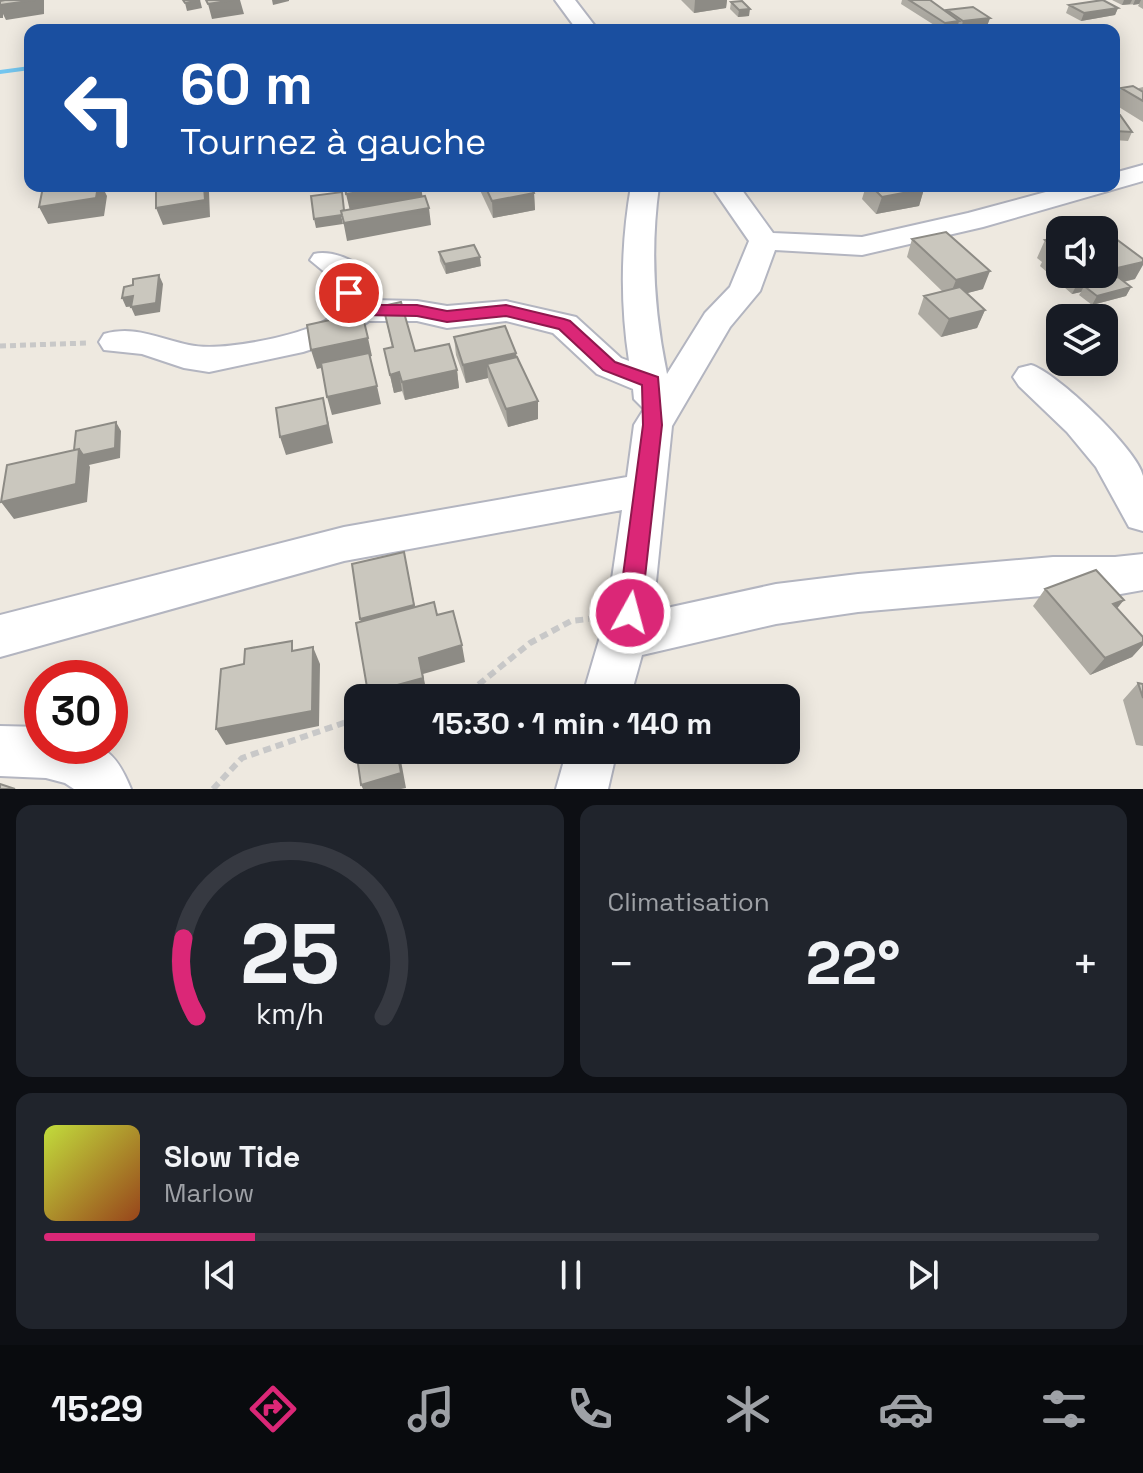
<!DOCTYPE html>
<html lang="fr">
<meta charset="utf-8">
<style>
body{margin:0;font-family:"Space Grotesk",sans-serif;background:#20242c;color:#f1f3f6;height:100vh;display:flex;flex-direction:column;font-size:30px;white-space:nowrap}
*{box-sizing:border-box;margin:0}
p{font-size:26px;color:#9ea1a6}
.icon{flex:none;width:44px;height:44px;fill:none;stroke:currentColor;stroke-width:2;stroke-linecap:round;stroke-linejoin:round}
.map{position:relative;height:789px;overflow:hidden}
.drawer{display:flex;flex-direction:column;gap:16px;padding:16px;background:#0d0f14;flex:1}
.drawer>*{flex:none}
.top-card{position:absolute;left:24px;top:24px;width:1096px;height:168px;border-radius:16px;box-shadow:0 4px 20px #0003;background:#1a4fa0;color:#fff;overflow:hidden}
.controls{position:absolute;left:1046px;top:216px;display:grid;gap:16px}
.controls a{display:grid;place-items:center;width:72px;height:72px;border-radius:16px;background:#171b24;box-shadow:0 4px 20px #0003;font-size:40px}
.speed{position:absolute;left:24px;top:660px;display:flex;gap:16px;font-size:40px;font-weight:700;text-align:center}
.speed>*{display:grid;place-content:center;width:104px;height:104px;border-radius:50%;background:#171b24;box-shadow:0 4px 20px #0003;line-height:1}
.speed .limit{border:12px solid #d22;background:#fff;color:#111}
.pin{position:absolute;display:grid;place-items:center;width:68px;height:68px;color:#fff;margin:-34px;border:4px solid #fff;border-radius:50%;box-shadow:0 2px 8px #0007}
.me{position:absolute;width:88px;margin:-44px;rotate:7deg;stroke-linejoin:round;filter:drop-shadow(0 0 6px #0008)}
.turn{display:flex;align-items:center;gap:28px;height:168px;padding:0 24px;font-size:36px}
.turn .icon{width:104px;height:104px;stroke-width:2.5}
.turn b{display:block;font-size:56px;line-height:68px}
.big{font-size:60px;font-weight:800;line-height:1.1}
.drawer .tile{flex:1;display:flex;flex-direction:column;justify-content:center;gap:12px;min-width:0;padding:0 28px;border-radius:16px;background:#20242c}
.drawer .dial{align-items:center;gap:0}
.dial svg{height:208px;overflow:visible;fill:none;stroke:#363941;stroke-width:7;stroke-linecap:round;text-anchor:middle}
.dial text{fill:#f1f3f6;stroke:none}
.song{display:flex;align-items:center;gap:24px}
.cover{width:96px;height:96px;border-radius:12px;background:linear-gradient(135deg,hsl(70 70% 55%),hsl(20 70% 35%))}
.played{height:8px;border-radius:4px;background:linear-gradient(90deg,#db2777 20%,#363941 20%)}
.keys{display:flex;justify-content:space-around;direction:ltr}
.heat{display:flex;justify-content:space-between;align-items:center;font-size:44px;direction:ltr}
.drawer .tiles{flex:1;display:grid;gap:16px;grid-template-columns:1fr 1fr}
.tile:last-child{grid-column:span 2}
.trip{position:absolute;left:344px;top:684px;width:456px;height:80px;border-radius:16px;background:#171b24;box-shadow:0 4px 20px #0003;font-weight:800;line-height:80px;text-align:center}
.menu{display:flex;height:128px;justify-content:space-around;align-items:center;background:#090b0e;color:#9ea1a6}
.menu .icon{width:56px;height:56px}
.menu .current{color:#db2777}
.menu b{font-size:36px;color:#f1f3f6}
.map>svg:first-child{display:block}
</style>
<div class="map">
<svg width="1143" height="789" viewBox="0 0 1143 789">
<rect width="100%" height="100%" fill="#eee9e0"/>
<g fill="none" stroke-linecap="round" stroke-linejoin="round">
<!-- stream -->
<path fill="#74c6ef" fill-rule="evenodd" d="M 30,66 L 30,70 L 0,74 L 0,70 Z
M 1114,88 L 1143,89 L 1143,93 L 1114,92 Z"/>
<defs>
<path id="street" d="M 555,0 L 575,0 L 598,30 L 577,30 Z
M 1143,165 L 1143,181 L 983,227 L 862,255 L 775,250 L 760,291 L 730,327 L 672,426 L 653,611 L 776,584 L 858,574 L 1053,557 L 1115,557 L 1143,554 L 1143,590 L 1115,595 L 1053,595 L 858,612 L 776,624 L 642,655 L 630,698 L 582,698 L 607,613 L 622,510 L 344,561 L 0,657 L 0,615 L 344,527 L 627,477 L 634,425 L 644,409 L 634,399 L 633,389 L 597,374 L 553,333 L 506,321 L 447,328 L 417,321 L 369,321 L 346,338 L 303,352 L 209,372 L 184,368 L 142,354 L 104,350 L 99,342 L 104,334 C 135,325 159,339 189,345 C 220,352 294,337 323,322 C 330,318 337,312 343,308 L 333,293 L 333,279 L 310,260 L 314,254 C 329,250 360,259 365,276 C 368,286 364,291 371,300 L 417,301 L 447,306 L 506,301 L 576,317 L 621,358 L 629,361 C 620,302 621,244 631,186 L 659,186 C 650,250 654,311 667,374 L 705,313 L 730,287 L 749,241 L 711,186 L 739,186 L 773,233 L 862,237 L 968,213 L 1068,186 L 1114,186 L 1114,173 Z
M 1031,365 C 1056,372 1138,450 1143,476 C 1143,493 1143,514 1143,531 L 1129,527 L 1096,467 L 1067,432 L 1019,386 L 1013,377 L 1019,368 Z
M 0,726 L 42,727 L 42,746 C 93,746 109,735 131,789 L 74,789 L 65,783 L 46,778 L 0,776 Z
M 567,750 L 617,750 L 608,789 L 556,789 Z"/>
</defs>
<!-- street casing -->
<use href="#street" stroke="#b3b5c0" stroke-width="4"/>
<!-- path-far1 -->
<path stroke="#c8c8c8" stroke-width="5" stroke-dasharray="6 4" stroke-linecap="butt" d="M 0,346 L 87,343"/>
<!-- path -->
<path stroke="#c8c8c8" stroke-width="6" stroke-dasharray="8 5" stroke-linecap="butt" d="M 429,698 L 473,689 L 530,643 L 571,621 L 589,619
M 213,789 L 242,758 L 358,718"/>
<!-- street -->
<use href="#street" fill="#fff" fill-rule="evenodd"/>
</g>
<!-- wall -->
<path fill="#aeaba3" d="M 681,0 L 727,0 L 726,8 L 694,13 Z
M 902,0 L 930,0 L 946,12 L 947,10 L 990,18 L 987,26 L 961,29 L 957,27 L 957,29 L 942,30 L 901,4 Z
M 1112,0 L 1143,0 L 1143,9 L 1138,6 L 1139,4 L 1122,5 Z
M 731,2 L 749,16 L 738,17 L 730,9 Z
M 1069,5 L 1118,8 L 1115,15 L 1081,21 L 1066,13 Z
M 1143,87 L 1143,122 L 1114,104 L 1121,88 L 1139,89 L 1139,88 Z
M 1114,114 L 1132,132 L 1128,141 L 1114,140 Z
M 478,186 L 531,186 L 534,193 L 535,210 L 493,218 Z
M 866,186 L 921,186 L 924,189 L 919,206 L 876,214 L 862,199 Z
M 1104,230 L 1135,279 L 1124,282 L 1131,287 L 1126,296 L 1092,305 L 1079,295 L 1081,292 L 1072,294 L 1040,266 L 1042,262 L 1037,258 L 1045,240 L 1060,237 L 1060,274 L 1104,274 Z
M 912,239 L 983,289 L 967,293 L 985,310 L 977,328 L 941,337 L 918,314 L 924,296 L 943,292 L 907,257 Z
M 439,252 L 481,266 L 446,274 L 440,261 Z
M 383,306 L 415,351 L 457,370 L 459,388 L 405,400 L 402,391 L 394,393 L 384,349 L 392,347 Z
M 454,337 L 516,353 L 538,419 L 508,427 L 489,382 L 488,378 L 466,383 L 456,355 Z
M 1045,589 L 1117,608 L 1143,637 L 1143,645 L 1132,657 L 1090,675 L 1033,606 Z
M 1138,683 L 1143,684 L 1143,746 L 1136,745 L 1123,700 Z"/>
<!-- shaded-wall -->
<path fill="#8d8b85" d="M 0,0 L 44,0 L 44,14 L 6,20 L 3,14 L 3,18 L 0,18 Z
M 200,0 L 202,8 L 187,11 L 185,3 Z
M 233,0 L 240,0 L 244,14 L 212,19 L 208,4 Z
M 272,0 L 289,0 L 289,1 L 273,5 Z
M 695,0 L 727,0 L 726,8 L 694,13 Z
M 1124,0 L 1132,0 L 1130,4 L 1122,5 Z
M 1135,0 L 1141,0 L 1139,4 L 1133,5 Z
M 1118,8 L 1115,15 L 1081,21 L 1084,13 Z
M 750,9 L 749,16 L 738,17 L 739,10 Z
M 990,18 L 987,26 L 961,29 L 963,21 Z
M 959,21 L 957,29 L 942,30 L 945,23 Z
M 98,186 L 102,186 L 107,196 L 104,216 L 48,224 L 39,207 Z
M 204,186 L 207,186 L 209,192 L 210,217 L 163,225 L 156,208 Z
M 399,186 L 422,186 L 421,186 L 423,200 L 350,211 L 346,194 Z
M 924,189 L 919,206 L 876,214 L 882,197 Z
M 534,193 L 535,210 L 493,218 L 492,201 Z
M 429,208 L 431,225 L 347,241 L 342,215 L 347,222 Z
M 341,215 L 343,224 L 316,228 L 314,219 Z
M 480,257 L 481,266 L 446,274 L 445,264 Z
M 1143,262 L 1143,265 L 1135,279 L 1104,286 L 1113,269 Z
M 990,271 L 983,289 L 949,298 L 956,280 Z
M 1091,274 L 1103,274 L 1095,289 L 1084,286 L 1081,292 L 1072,294 L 1081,276 Z
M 159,275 L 163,284 L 160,312 L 135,316 L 131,307 Z
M 1131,287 L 1126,296 L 1092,305 L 1097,296 Z
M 133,296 L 137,306 L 126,307 L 122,298 Z
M 985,310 L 977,328 L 941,337 L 949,319 Z
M 368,338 L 372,356 L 317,369 L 311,350 Z
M 516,353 L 517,371 L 487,364 L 488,378 L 466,383 L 463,365 Z
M 457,370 L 459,388 L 405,400 L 402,382 Z
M 399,372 L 402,391 L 394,393 L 390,375 Z
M 377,386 L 381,404 L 332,415 L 327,397 Z
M 323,398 L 333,443 L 286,455 L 280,437 Z
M 538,401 L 538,419 L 508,427 L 506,409 Z
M 116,422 L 121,431 L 120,458 L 89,465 L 90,467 L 87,502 L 14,519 L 1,502 Z
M 404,552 L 418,622 L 365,636 L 360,619 Z
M 1124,600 L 1110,617 L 1113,604 Z
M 1143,642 L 1143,645 L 1132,657 L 1090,675 L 1105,658 Z
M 462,645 L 465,662 L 423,674 L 427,694 L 412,698 L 370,698 L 368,693 L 419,658 Z
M 313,647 L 320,664 L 319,726 L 226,745 L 216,729 Z
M 397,750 L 399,750 L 406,788 L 401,789 L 363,789 L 361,785 Z"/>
<!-- building -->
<path fill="#cac7be" stroke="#8d8b85" stroke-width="2" d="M 5,0 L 35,0 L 0,5 L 0,1 Z
M 183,0 L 200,0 L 185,3 Z
M 206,0 L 233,0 L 208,4 Z
M 909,0 L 930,0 L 959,21 L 945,23 Z
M 1103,0 L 1118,8 L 1084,13 L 1069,5 Z
M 742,1 L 750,9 L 739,10 L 731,2 Z
M 973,7 L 990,18 L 963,21 L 947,10 Z
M 1133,86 L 1143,92 L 1143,101 L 1121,88 Z
M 1114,114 L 1120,115 L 1132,132 L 1114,131 Z
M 53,186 L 98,186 L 96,198 L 39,207 L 43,187 Z
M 156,186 L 204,186 L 205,200 L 156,208 Z
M 345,186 L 399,186 L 346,194 Z
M 485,186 L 531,186 L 534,193 L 492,201 Z
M 871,186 L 921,186 L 924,189 L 882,197 Z
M 342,192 L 344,210 L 341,211 L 342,215 L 314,219 L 311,196 Z
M 425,196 L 429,208 L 344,223 L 341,211 Z
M 1100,227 L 1104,230 L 1087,230 Z
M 1104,230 L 1143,259 L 1143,262 L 1113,269 L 1104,261 Z
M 946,232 L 990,271 L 956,280 L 912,239 Z
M 1060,237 L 1060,259 L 1048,249 L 1054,247 L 1045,240 Z
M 474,245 L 480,257 L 445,264 L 439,252 Z
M 1103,274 L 1109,279 L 1118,277 L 1131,287 L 1097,296 L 1084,286 L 1102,281 L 1100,279 Z
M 159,275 L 156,303 L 131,307 L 133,296 L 122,298 L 124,287 L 133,285 L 133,279 Z
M 960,287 L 985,310 L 949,319 L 924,296 Z
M 401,302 L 415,351 L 449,344 L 457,370 L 402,382 L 399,372 L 390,375 L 384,349 L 393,347 L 383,306 Z
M 362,313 L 368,338 L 311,350 L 307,325 Z
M 505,326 L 516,353 L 463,365 L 454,337 Z
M 369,353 L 377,386 L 327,397 L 321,363 Z
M 517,357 L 538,401 L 506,409 L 487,364 Z
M 323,398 L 328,425 L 280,437 L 276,408 Z
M 116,422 L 115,448 L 83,455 L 79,449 L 74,450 L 76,431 Z
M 79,449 L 76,484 L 1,502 L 7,465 Z
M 404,552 L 414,605 L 360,619 L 352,564 Z
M 1096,570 L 1124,600 L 1113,604 L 1143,637 L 1143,642 L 1105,658 L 1045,589 Z
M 434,602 L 437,615 L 453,611 L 462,645 L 419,658 L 423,678 L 368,693 L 356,623 Z
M 292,641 L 292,651 L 313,647 L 312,711 L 216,729 L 221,669 L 244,664 L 245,649 Z
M 1138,683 L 1143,684 L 1143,698 Z
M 358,706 L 358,750 L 397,750 L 401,773 L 361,785 L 350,708 Z
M 0,784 L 15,789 L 0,789 Z"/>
<!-- route -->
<path fill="#db2777" stroke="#8e194d" stroke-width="2" d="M 349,288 L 355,290 L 366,305 L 417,305 L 447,311 L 506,305 L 564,319 L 570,321 L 615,362 L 658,377 L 662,425 L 641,613 L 638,620 L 630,623 L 622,620 L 618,613 L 643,425 L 642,385 L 603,370 L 559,329 L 506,316 L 447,322 L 417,316 L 362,315 L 356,314 L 341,293 Z"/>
</svg>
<div class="controls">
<a><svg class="icon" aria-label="sound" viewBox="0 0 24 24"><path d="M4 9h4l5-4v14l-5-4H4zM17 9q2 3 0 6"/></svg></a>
<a><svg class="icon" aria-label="layers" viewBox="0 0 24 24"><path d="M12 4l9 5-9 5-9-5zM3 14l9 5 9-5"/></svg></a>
</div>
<div class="speed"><div class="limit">30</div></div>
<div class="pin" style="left:349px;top:293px;background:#d93025"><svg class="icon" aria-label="arrive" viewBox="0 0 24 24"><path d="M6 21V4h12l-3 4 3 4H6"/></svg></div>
<svg class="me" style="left:630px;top:613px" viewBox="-20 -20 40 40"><circle r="17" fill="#db2777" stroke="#fff" stroke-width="3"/><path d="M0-11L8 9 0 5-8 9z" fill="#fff"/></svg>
<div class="trip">15:30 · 1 min · 140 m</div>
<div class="top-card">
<div class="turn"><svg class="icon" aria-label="left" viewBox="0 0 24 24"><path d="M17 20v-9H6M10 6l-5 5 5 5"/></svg><div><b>60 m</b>Tournez à gauche</div></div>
</div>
</div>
<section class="drawer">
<div class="tiles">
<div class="tile dial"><svg viewBox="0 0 100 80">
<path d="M14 69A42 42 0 1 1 86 69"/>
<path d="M14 69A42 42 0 0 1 9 39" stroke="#db2777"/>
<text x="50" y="56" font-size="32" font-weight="700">25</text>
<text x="50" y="72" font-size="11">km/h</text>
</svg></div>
<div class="tile"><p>Climatisation</p>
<div class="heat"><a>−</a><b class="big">22°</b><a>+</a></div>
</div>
<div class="tile">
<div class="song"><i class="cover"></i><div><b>Slow Tide</b><p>Marlow</p></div></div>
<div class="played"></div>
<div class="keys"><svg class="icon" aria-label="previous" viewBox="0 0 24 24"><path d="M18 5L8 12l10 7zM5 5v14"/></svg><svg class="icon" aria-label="pause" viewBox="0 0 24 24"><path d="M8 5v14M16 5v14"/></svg><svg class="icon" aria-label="next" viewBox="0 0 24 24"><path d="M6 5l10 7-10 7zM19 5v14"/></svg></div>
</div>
</div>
</section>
<nav class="menu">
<b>15:29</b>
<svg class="icon current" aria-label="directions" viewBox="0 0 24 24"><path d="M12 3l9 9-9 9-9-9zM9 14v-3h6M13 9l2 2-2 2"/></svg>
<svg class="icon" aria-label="music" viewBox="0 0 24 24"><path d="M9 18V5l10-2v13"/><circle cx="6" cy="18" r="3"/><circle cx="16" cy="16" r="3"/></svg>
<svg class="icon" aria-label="phone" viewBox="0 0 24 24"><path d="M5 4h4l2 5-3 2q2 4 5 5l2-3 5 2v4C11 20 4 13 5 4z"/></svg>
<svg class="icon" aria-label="climate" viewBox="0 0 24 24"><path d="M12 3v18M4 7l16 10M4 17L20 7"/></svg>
<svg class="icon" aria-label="car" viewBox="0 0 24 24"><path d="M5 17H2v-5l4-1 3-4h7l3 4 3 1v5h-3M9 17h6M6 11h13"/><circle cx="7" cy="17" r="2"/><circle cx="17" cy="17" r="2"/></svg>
<svg class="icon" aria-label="filters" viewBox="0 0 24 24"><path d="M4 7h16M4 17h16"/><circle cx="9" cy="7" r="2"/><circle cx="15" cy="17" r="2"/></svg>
</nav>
